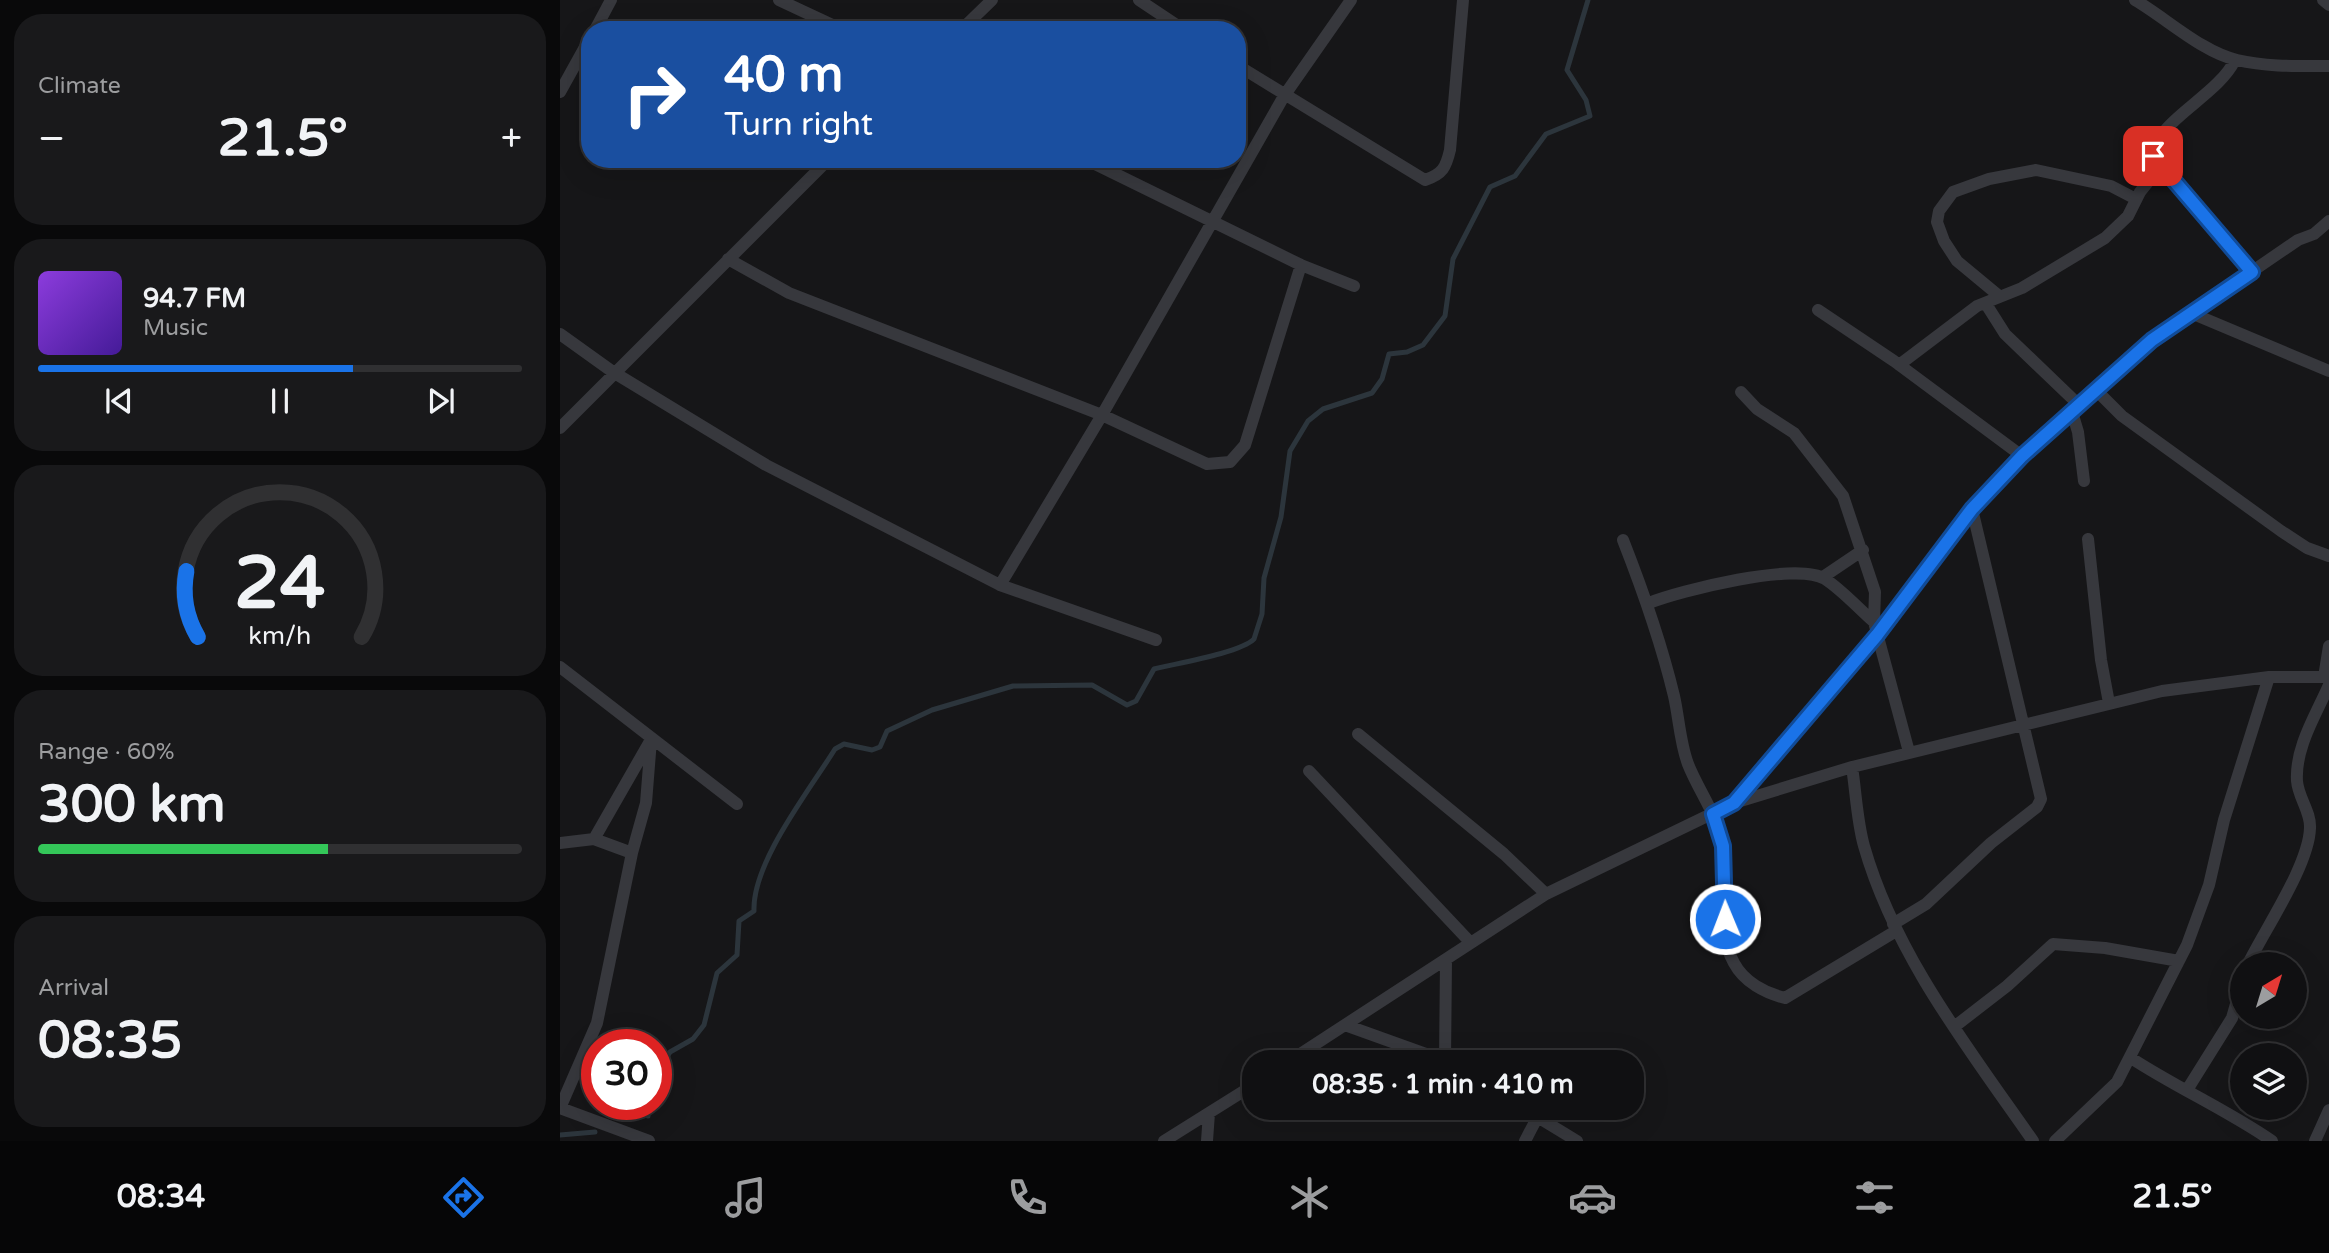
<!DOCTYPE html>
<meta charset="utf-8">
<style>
body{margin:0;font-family:"Varela Round",sans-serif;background:#19191b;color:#f1f3f6;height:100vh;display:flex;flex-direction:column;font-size:26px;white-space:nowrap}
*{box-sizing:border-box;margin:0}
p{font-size:23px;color:#9c9d9f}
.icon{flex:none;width:38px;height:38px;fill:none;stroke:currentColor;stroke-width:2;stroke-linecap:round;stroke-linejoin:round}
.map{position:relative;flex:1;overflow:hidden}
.drawer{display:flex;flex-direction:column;gap:14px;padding:14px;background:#09090a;width:560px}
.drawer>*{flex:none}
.top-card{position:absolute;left:21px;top:21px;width:665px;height:147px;border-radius:28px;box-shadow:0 7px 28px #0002,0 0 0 2px #303032;background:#1a4fa0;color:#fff;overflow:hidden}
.needle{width:46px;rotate:38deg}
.controls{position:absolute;left:1670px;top:952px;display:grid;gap:14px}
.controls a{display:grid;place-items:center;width:77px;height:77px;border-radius:50%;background:#101012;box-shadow:0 7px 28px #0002,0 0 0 2px #303032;font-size:35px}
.speed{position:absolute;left:21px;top:1029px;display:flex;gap:14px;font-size:35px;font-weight:700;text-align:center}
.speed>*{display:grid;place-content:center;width:91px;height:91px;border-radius:50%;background:#101012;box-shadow:0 7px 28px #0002,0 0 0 2px #303032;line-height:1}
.speed .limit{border:10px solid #d22;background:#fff;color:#111}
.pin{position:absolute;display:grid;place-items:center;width:60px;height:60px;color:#fff;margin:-30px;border-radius:14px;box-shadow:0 4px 10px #0006}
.me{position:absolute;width:77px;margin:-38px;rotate:359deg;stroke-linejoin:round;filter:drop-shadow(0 0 5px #0008)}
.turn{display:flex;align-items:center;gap:24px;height:147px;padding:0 28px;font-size:32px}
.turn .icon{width:91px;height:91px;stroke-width:2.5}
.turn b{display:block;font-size:49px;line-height:60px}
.big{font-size:52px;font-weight:700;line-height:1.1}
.drawer .widget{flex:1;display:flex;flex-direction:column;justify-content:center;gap:10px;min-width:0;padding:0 24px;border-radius:28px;background:#19191b}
.drawer .dial{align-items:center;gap:0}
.dial svg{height:182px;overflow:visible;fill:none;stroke:#303032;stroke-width:7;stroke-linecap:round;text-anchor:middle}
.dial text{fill:#f1f3f6;stroke:none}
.song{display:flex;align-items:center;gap:21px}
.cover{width:84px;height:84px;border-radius:10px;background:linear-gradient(135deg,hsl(270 70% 55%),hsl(260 70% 35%))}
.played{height:7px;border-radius:4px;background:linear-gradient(90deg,#1a73e8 65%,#303032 65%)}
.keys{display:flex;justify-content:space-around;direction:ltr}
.heat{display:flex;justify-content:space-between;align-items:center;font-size:38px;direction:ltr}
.charge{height:10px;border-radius:5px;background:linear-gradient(90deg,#34c759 60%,#303032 0)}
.trip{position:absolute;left:682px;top:1050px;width:402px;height:70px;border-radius:28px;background:#101012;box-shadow:0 7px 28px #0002,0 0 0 2px #303032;font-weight:700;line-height:70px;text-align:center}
.tabs{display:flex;height:112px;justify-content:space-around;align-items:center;background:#060607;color:#9c9d9f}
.tabs .icon{width:49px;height:49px}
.tabs .selected{color:#1a73e8}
.tabs b{font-size:32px;color:#f1f3f6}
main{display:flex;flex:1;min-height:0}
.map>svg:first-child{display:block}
</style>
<main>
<section class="drawer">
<div class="widget"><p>Climate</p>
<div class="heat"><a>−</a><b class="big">21.5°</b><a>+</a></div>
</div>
<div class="widget">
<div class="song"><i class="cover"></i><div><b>94.7 FM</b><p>Music</p></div></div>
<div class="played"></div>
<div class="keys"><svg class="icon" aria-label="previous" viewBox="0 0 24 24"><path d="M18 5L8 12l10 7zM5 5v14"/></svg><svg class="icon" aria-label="pause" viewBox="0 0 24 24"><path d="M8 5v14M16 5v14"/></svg><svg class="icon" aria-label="next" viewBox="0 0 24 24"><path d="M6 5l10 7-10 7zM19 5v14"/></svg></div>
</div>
<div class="widget dial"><svg viewBox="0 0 100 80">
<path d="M14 69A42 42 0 1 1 86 69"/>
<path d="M14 69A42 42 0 0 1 9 40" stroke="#1a73e8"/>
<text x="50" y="56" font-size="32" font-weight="700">24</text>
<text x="50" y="72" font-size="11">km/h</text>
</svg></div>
<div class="widget"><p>Range · 60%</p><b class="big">300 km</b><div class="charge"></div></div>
<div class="widget"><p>Arrival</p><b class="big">08:35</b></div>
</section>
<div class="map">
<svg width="1769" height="1141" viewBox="0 0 1769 1141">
<rect width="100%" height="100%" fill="#161618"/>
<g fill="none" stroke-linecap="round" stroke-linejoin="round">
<!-- stream -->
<path stroke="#2c353c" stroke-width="5" d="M 96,1076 L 110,1052 L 133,1039 L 144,1025 L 157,973 L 177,955 L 179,921 L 194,911 C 192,863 249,791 275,749 L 284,744 L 312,750 L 320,747 L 327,731 L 372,710 L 453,686 L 532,685 L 567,705 L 576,701 L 594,669 C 618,663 680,653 694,639 L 702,614 L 704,578 L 721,517 L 730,451 L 748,421 L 763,409 L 812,393 L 822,379 L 829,354 L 847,352 L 863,345 L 885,316 L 893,259 L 930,187 L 955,176 L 986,134 L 1030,116 L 1026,100 L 1007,70 L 1028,0
M 88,1104 L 88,1116
M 0,1135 L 35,1132"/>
<!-- street -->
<path stroke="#37383d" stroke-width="12" d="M 219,0 L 283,30
M 579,0 L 624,30
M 1575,0 C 1606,18 1642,52 1677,60 C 1707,67 1739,66 1769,66
M 1763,0 L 1769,5
M 35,30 L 51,0
M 401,30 L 432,0
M 1675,60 C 1657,97 1596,120 1593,156 L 1692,272
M 677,65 L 865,180 C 883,174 886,167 890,150 L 903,0
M 0,92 L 30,38
M 525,159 L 741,265 L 794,286
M 168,259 L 229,293 L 542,415 L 647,464 L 670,462 L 685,445 L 741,265
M 1438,295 L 1397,261 L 1384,241 L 1377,222 L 1379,211 L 1393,192 L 1429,179 L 1476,170 L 1551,186 L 1576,199
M 1426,304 L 1445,334 L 1519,405
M 1258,310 L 1334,361 L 1462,456
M 1631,313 L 1769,371
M 0,334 L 53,372 L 206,465 L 440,585 L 596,640
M 1339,365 L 1417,306 L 1462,288 L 1545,238 L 1568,216 L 1580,192 L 1600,167
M 1536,390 L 1562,416 L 1721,531 L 1747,548 L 1769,556
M 1181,392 L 1197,409 L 1234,433 L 1283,496 L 1315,592 L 1314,622 L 1349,752
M 1512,412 L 1518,432 L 1524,481
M 0,428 L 269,159
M 1528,539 L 1541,660 L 1549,703
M 1063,540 C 1083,591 1101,642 1114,696 C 1119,718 1120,743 1128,764 C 1139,792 1159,817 1163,847 C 1168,884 1155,930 1174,963 C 1184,982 1205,993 1225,998 L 1336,931
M 1263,577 L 1303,550
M 440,585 L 542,415 L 724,96 L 791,0
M 1089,603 C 1119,591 1237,561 1265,579 C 1282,590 1298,608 1314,622
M 0,667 L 177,804
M 1764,677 L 1769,646
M 798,734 L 944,854 L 986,894
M 1292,767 C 1296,793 1297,821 1304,846 C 1335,955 1409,1049 1473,1141
M 749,771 L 910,942
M 1174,803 L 1317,635 L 1412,509 L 1462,456 L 1592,340 L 1738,240 L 1754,234 L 1769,221
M 34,839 L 89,743
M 0,843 L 34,839 L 72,853 L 37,1023 L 0,1108
M 72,853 L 86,803 L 91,740
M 1333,924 L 1366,904 L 1431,843 L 1477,807 L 1481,799 L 1412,509
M 1688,964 C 1705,929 1749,865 1750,828 C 1751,812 1738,797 1737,781 C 1735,747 1756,715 1769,685
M 785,1025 L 888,1062
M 1394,1027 L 1447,986 L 1493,944 L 1545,948 L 1619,961
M 1571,1058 C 1617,1088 1667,1110 1712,1141
M 885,1061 L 886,960
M 728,1062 L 986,894 L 1174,803 L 1292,767 L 1602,691 L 1709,677 L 1769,677
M 1627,1090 L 1672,1018 L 1682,983
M 0,1108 L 89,1141
M 963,1108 L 1017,1141
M 604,1141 L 695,1084
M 647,1141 L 649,1113
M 965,1141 L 978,1116
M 1495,1141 L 1557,1082 L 1627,945 L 1649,885 L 1664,820 L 1709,677
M 1755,1141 L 1769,1110"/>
</g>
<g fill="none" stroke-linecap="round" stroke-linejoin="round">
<defs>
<path id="route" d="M 1165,919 L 1163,846 L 1153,814 L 1174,803 L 1317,635 L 1412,509 L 1462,456 L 1592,340 L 1692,272 L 1593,156"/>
</defs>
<!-- route casing -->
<use href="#route" stroke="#114b97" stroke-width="18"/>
<!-- route -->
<use href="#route" stroke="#1a73e8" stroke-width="12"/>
</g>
</svg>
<div class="controls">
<a><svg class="needle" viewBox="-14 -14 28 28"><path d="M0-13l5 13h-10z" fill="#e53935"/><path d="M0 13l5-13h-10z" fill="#9c9d9f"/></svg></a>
<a><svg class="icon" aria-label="layers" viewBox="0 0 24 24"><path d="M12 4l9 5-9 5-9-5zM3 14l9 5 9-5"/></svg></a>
</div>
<div class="speed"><div class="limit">30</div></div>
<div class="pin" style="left:1593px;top:156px;background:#d93025"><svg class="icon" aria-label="arrive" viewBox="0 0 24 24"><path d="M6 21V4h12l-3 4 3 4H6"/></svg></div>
<svg class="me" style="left:1165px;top:919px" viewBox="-20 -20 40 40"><circle r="17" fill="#1a73e8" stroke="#fff" stroke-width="3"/><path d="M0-11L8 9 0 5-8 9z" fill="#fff"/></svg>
<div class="trip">08:35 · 1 min · 410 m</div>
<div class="top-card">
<div class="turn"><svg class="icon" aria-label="right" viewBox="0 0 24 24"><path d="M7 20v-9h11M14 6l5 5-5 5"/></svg><div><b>40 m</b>Turn right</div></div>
</div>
</div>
</main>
<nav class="tabs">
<b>08:34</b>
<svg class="icon selected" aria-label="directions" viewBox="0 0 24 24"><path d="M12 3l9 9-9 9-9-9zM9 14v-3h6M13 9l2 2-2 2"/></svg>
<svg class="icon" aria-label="music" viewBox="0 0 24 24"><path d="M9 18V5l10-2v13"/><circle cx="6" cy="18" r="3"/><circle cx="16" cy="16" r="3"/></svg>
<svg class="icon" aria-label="phone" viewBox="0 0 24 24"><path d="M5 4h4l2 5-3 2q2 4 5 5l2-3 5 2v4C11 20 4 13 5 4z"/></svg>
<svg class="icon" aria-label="climate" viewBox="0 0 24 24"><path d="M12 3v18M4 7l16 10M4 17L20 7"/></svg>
<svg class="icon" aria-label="car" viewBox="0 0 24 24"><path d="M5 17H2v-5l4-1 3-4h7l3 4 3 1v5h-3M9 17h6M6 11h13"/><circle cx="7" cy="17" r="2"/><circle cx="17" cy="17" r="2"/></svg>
<svg class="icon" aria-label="filters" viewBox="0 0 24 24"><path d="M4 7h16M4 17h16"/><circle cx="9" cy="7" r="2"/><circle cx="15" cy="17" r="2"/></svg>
<b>21.5°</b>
</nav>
